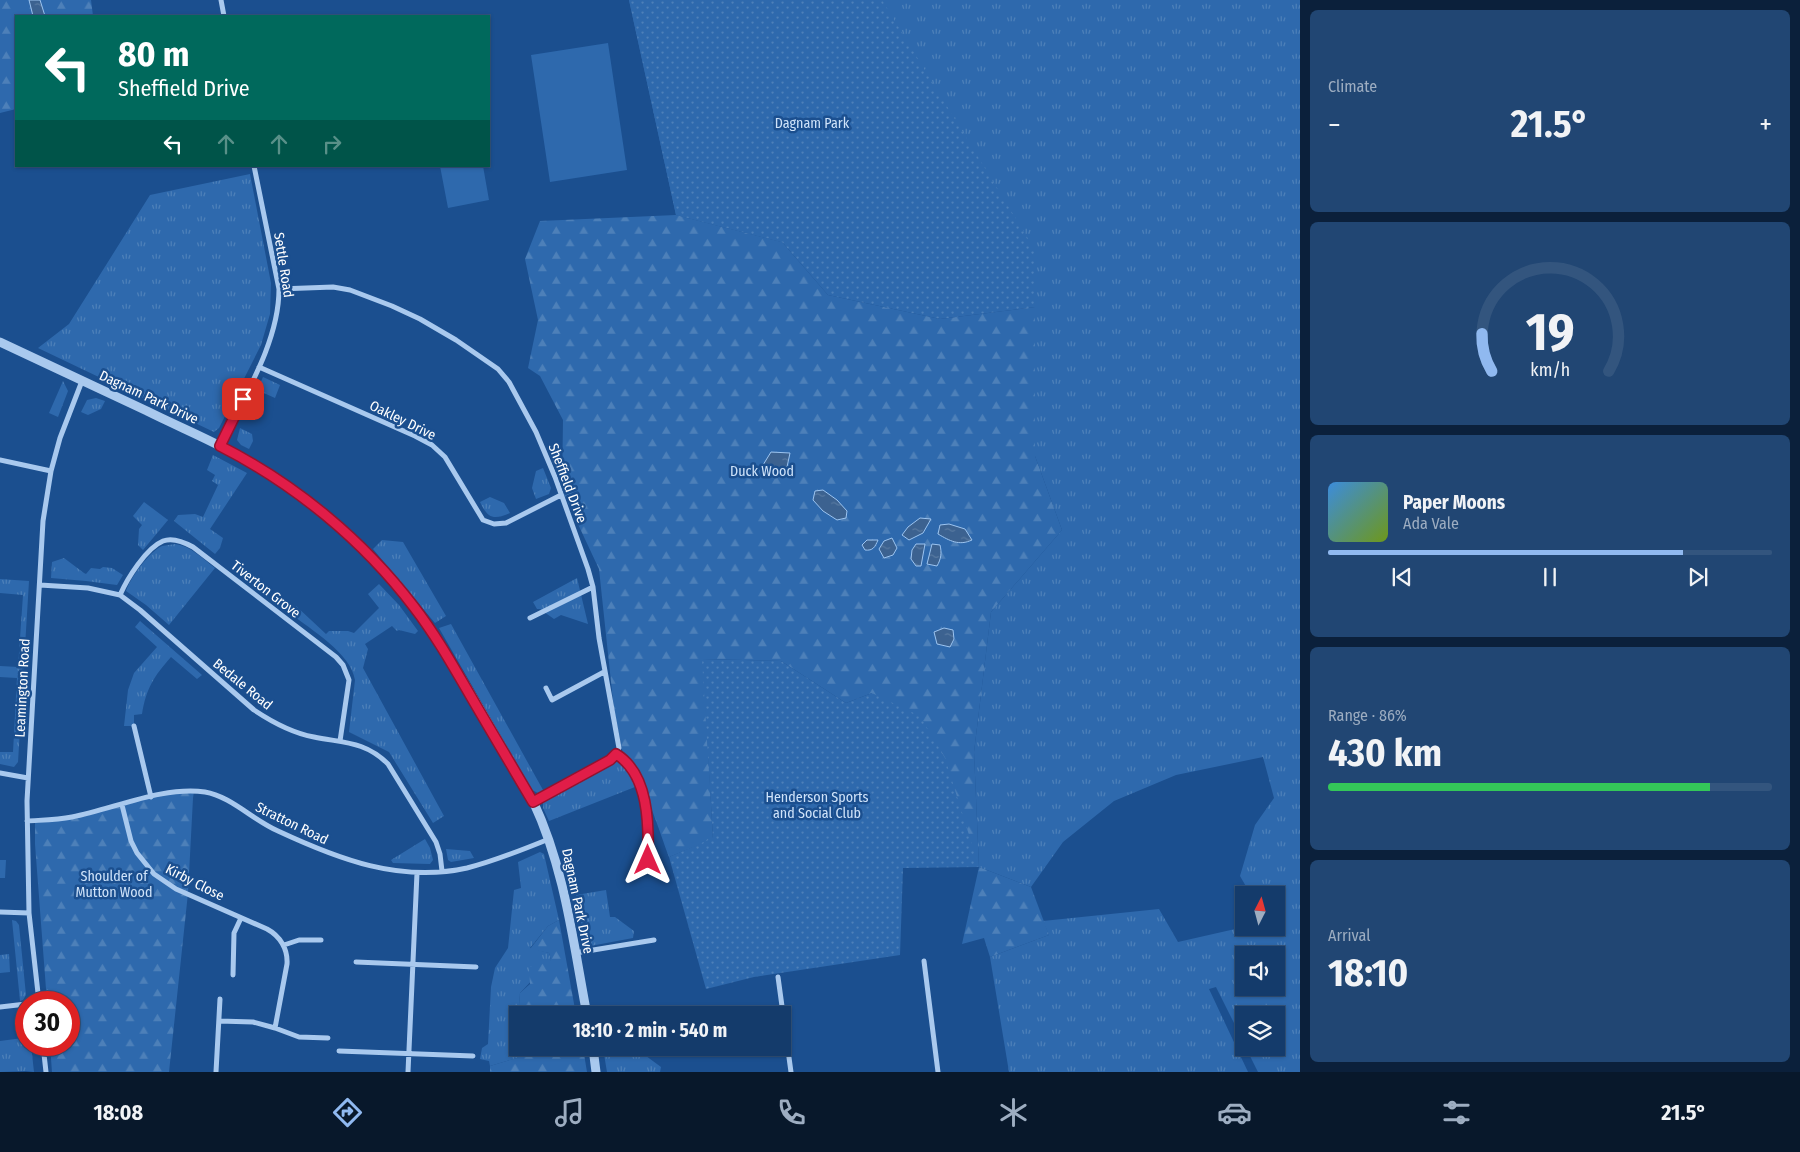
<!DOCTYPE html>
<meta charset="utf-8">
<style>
body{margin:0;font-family:"Fira Sans Condensed",sans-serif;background:#214673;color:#f1f3f6;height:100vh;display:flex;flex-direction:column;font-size:19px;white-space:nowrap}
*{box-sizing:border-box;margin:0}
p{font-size:16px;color:#9dadc1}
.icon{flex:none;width:28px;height:28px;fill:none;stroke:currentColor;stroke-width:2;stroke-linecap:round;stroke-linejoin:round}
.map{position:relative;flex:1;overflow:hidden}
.side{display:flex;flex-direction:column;gap:10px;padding:10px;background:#0b203b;width:500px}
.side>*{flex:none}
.top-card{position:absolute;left:15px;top:15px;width:475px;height:152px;border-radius:0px;box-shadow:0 1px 4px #0004,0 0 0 1px #33557e;background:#00695c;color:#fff;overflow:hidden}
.needle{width:32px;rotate:6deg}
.fabs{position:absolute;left:1235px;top:886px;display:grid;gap:10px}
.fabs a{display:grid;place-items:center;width:50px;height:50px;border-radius:0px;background:#143b6b;box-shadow:0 1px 4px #0004,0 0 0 1px #33557e;font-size:25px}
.speed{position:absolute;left:15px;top:991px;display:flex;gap:10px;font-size:25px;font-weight:700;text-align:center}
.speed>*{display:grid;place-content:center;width:65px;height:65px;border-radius:50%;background:#143b6b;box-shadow:0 1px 4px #0004,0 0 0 1px #33557e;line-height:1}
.speed .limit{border:8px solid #d22;background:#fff;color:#111}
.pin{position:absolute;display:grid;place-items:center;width:42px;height:42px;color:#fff;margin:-21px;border-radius:10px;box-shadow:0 2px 8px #0006}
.me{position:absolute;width:55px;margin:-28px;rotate:0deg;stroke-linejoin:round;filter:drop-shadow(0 0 4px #0008)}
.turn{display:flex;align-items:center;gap:18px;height:105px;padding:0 20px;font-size:22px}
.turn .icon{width:65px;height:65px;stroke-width:2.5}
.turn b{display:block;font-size:35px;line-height:42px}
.lanes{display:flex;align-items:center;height:48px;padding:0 20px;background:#0003;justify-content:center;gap:25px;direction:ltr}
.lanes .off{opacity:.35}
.big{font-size:38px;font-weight:700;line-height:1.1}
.side .card{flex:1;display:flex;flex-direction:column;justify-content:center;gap:8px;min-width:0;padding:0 18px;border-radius:8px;background:#214673}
.side .dial{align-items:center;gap:0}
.dial svg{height:130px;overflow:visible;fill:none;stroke:#33557e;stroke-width:7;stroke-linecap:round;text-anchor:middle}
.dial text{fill:#f1f3f6;stroke:none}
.song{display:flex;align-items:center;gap:15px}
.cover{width:60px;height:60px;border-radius:8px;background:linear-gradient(135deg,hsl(210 70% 55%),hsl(80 70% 35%))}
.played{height:5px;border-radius:2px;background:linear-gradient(90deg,#90b9f0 80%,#33557e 80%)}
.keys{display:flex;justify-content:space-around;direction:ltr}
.heat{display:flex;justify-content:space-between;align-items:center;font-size:28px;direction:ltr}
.charge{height:8px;border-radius:4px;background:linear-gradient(90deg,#34c759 86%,#33557e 0)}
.trip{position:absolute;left:509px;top:1006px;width:282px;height:50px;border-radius:0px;background:#143b6b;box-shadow:0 1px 4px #0004,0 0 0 1px #33557e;font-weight:700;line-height:50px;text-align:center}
.menu{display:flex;height:80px;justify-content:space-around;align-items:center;background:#08182b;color:#9dadc1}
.menu .icon{width:35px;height:35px}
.menu .on{color:#90b9f0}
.menu b{font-size:22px;color:#f1f3f6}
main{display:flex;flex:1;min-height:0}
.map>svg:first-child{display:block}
</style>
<main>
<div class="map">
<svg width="1300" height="1072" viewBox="0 0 1300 1072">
<defs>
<pattern id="grass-tufts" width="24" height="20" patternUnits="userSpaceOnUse" patternTransform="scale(1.25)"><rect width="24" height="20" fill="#2e69ad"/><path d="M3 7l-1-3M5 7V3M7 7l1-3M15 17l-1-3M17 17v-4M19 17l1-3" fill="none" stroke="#4d80b9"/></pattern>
<pattern id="forest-firs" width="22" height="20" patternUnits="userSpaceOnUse" patternTransform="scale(1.25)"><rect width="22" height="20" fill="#2e69ad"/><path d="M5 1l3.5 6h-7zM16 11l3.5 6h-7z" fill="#4d80b9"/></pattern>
<pattern id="park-dots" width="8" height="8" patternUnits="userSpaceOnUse" patternTransform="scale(1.25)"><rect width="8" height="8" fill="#2e69ad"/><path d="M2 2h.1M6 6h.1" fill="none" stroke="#4d80b9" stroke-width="1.8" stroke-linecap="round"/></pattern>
<pattern id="water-ripples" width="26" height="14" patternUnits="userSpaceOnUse" patternTransform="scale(1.25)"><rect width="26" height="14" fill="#3c6290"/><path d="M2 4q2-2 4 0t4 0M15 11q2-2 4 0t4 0" fill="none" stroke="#597aa1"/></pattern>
</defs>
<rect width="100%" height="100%" fill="#1b4f8f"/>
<!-- grass -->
<path fill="url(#grass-tufts)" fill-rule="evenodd" d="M 629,0 L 1300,0 L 1300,1072 L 1258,1072 L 1246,1048 L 1276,1048 L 1276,1015 L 1244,1015 L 1244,1043 L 1216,987 L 1209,989 L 1248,1072 L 1009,1072 L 990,957 L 1049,935 L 1043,921 L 1159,909 L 1178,942 L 1244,927 L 1276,928 L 1276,895 L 1251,895 L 1240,876 L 1255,825 L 1274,798 L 1263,757 L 1176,775 L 1114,801 L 1063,842 L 1031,887 L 979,867 L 974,752 L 991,612 L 1062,530 L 1035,456 L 1035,307 L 676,215 ZM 1244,955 L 1276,955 L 1276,988 L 1244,988 Z
M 250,174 L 271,283 L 270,314 L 261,345 L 219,428 L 214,432 L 38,348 L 69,324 L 150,195 Z
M 263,377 L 280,385 L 275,398 L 257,390 Z
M 63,381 L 68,391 L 58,417 L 49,413 Z
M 96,398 L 105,401 L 101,409 L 88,415 L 81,412 L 87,400 Z
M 240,428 L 252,434 L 253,441 L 249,449 L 241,445 L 237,440 Z
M 213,455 L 247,473 L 210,529 L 223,538 L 220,548 L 215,554 L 174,521 L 178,515 L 195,514 L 203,517 L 218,485 L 212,481 L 215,475 L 207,470 Z
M 543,468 L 551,488 L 549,494 L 536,499 L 532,488 L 536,471 Z
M 490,497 L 504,503 L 510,513 C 494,520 488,519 480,502 Z
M 144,502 L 168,520 L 143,550 L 138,545 L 139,529 L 142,525 L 133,516 Z
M 382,540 L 403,542 L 446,616 L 435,623 L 373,549 Z
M 175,544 C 191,546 203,559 215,568 L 169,625 L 146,605 L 126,591 C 131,577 149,552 162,546 C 166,545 171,545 175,544 Z
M 64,558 L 84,573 L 86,574 L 91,568 L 100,569 L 103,567 L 112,568 L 123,575 L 117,585 L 86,581 L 51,578 L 52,562 Z
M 577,578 L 588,624 L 561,615 L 554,619 L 540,609 L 537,609 L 533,602 Z
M 0,579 L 29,581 L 18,762 L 14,767 L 0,764 L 0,752 L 13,752 L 17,678 L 0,677 L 0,666 L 18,667 L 23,595 L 0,593 Z
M 379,584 L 399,605 L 418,631 L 415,634 L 399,630 L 397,631 L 392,626 L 365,644 L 368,649 L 363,668 L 444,816 L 433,823 L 389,752 L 349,732 L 355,680 C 351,653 311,630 290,613 L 296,606 L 326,634 L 329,631 L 348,631 L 354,633 L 379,608 L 368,594 Z
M 140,621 L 202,675 L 197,679 L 171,657 C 154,676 146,689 142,714 L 134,715 L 134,726 L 124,726 L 128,690 L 134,673 L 157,647 L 135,627 Z
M 451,624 L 543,790 L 538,793 L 532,790 L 439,628 Z
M 621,757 L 629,764 L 640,785 L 549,821 L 543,808 L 543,800 Z
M 425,839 L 430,848 L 433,860 L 430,864 L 393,863 L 391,860 Z
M 446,849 L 470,851 L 474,858 L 451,862 L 448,860 Z
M 540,852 L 544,854 L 559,920 L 548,926 L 530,948 L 549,953 L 551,960 L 520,993 L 519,1005 L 509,1014 L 517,1034 L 518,1048 L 530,1048 L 527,1055 L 490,1066 L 489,1061 L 480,1059 L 482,1048 L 488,1044 L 491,987 L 495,968 L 508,948 L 514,890 L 521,888 L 518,862 Z
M 0,860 L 6,860 L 5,878 L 0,878 Z
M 606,890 L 610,917 L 615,917 L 634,931 L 633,938 L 585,947 L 576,895 Z
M 12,920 L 16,921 L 19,925 L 26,995 L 23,1000 L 20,1001 Z
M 9,954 L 10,972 L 0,973 L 0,955 Z
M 26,1011 L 26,1045 L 31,1045 L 34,1072 L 26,1071 L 0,1072 L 0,1041 L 23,1038 L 21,1012 Z
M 603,1048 L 637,1048 L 637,1053 L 642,1053 L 661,1067 L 660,1072 L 607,1072 Z"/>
<!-- forest -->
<path fill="url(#forest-firs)" d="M 0,0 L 91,0 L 93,16 L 16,16 L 16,109 L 0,113 Z
M 676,215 L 782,242 L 828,295 L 940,319 L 1035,307 L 1035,456 L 1062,530 L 991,612 L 974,752 L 979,867 L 1031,887 L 1049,935 L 990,957 L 984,938 L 962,944 L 979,867 L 872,693 L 846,703 L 781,661 L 703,659 L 713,839 L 669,857 C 659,831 644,778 624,759 L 614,710 L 599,569 L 562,490 L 563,420 L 540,376 L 528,368 L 538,320 L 525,259 L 540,221 Z
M 194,791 L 193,798 L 188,893 L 169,1072 L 52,1072 L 50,1045 L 69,1045 L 69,1002 L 47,1002 L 35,844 L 35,820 L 73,817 L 151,797 Z
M 559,920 L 576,1015 L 518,1015 L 517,1034 L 509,1027 L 509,1014 L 519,1005 L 520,993 L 530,984 L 529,967 L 551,960 L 549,953 L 530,949 L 548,926 Z
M 530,1048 L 583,1048 L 587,1072 L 490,1072 L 490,1066 L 526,1055 Z"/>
<!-- park -->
<path fill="url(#park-dots)" d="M 629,0 L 882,0 L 1035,250 L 1035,307 L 940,319 L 828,295 L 782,242 L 676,215 Z
M 702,659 L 781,661 L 846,703 L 872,693 L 920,716 L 945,758 L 979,867 L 903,868 L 900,955 L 754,977 L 706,989 L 669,857 L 713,838 Z"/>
<!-- pitch -->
<path fill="#2e69ad" d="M 608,43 L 627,170 L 550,182 L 531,55 Z
M 440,166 L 483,166 L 489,200 L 448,208 Z"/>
<!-- water -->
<path fill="url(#water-ripples)" stroke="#9cc4f0" d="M 29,0 L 40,0 L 45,16 L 33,16 Z
M 771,452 L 790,453 L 787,467 L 776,477 L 764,475 L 763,465 Z
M 823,490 L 837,500 L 847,511 L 846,518 L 837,520 L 823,511 L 813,500 L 815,491 Z
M 920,518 L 931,519 L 923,533 L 909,540 L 902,535 L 908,527 Z
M 949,524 L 965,529 L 972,540 C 959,546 950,541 938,534 L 940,525 Z
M 892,538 L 897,548 L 893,555 L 884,558 L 879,549 L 884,541 Z
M 867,540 L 878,540 C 875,547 873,551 865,550 L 862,545 Z
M 916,544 L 925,544 L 921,566 L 916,566 L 911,559 L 912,550 Z
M 932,544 L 940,545 C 942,553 941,559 937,566 L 927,564 Z
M 944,628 L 953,630 L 954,639 L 950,647 L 937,644 L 934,632 Z"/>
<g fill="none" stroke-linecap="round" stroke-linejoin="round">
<!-- minor -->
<path stroke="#a9c9ee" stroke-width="5" d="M 221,0 L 224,16
M 279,289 L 333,287 L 350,290 L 392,306 L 420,319 L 456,340 L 498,369 L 509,382 L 536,432 L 555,477 L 588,569 L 593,587 L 599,638 L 619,748 L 616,754 L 610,760 L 533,801
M 259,367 L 415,436 L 432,445 L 445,457 L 483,520 L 494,524 L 506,523 L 561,495
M 220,446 C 243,398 279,343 279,289 L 254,166
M 0,460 L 51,471
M 40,585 L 88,588 L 120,595 L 140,610 L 254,710 C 272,722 292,733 314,737 C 343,743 365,741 388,764 L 436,842 L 440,854 L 442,871
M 120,595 C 127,579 146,548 163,541 C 173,537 184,542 193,547 L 336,657 L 343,665 L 349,680 L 340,741
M 530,618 L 593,587
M 546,688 L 552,700 L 604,672
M 134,726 L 151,797
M 616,754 C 624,759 631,764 636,773 C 644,788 656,852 645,866
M 0,773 L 28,778
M 122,805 L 131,841 L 137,853 L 154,874 L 176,889 L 267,929 C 280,936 288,949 287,964 L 275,1028
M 27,821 C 42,820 57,820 72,817 C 114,809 162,786 205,792 C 230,796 253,820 278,831 C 338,859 400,883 467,868 C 495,861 522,850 549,839
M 0,912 L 29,913
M 284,945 L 299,940 L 321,940
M 575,953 L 654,940
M 924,961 L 938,1072
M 356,962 L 476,967
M 233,975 L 234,933 L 241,918
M 778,977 L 791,1072
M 39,1002 L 29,913 L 27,801 L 43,521 L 51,471 L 60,438 L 82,381
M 0,1007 L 26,1004
M 219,1021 L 253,1022 L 275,1028 L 299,1037 L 328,1038
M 43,1045 L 46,1072
M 339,1051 L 473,1056
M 216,1072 L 220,999
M 408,1072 L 417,873"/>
<!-- tertiary -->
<path stroke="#a9c9ee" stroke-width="9" d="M 0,342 C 49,365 98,388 147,411 C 183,429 221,444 255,465 C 296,489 335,520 368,553 C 436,622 484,718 533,801 C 565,869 573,942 587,1015
M 593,1048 L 596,1072"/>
</g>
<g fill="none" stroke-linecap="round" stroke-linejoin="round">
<defs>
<path id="route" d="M 243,399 L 220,446 C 295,484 363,540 414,607 C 438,638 457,673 477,707 C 495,738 514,770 533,802 L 610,760 L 616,754 C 649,774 649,825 648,860"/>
</defs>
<!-- route casing -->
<use href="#route" stroke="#92132f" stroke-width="12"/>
<!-- route -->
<use href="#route" stroke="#e11d48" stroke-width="9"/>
</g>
<g text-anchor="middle" stroke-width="5" stroke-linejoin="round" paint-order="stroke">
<!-- park labels -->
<g font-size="14" fill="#cfe3fa" stroke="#1b4f8f">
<text x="812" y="128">Dagnam Park</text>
<text x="762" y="476">Duck Wood</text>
<text x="817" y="802">Henderson Sports<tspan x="817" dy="16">and Social Club</tspan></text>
<text x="114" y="881">Shoulder of<tspan x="114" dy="16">Mutton Wood</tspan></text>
</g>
<!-- street labels -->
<g font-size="14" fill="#fff" stroke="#1b4f8f">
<text transform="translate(284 265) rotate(81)" y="5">Settle Road</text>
<text transform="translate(149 397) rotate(25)" y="5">Dagnam Park Drive</text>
<text transform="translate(403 420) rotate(26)" y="5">Oakley Drive</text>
<text transform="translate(568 483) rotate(69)" y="5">Sheffield Drive</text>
<text transform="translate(266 589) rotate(38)" y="5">Tiverton Grove</text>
<text transform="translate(243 684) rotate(39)" y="5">Bedale Road</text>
<text transform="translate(22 688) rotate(-87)" y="5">Leamington Road</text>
<text transform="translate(292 823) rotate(26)" y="5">Stratton Road</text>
<text transform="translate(195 882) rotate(27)" y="5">Kirby Close</text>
<text transform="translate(578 901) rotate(78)" y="5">Dagnam Park Drive</text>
</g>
</g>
</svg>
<div class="fabs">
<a><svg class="needle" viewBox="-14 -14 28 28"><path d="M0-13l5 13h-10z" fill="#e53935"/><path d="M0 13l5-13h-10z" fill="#9dadc1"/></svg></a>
<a><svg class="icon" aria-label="sound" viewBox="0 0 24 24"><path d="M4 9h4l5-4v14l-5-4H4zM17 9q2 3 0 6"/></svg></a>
<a><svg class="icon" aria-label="layers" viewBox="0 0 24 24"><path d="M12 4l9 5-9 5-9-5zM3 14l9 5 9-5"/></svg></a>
</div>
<div class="speed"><div class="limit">30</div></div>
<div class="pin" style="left:243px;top:399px;background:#d93025"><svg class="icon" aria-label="arrive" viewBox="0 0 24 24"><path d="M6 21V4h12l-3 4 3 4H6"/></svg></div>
<svg class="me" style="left:648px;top:860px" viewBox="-20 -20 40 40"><path d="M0-17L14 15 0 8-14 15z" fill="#e11d48" stroke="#fff" stroke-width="4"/></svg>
<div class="trip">18:10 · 2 min · 540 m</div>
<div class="top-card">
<div class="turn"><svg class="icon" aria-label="left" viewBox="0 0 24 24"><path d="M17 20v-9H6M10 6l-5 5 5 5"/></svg><div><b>80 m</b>Sheffield Drive</div></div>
<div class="lanes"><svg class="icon" aria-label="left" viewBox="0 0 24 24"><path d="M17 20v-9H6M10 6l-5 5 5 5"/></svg><svg class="icon off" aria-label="ahead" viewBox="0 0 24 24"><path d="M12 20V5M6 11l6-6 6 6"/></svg><svg class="icon off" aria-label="ahead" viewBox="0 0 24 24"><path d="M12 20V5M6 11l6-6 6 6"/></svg><svg class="icon off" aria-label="right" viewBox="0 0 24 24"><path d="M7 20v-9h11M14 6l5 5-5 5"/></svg></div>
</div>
</div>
<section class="side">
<div class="card"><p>Climate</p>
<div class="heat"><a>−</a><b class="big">21.5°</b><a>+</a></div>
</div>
<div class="card dial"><svg viewBox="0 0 100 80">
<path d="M14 69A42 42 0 1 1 86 69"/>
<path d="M14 69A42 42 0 0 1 8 46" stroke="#90b9f0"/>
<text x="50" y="56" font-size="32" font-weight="700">19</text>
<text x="50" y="72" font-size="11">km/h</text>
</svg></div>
<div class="card">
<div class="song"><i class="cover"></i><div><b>Paper Moons</b><p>Ada Vale</p></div></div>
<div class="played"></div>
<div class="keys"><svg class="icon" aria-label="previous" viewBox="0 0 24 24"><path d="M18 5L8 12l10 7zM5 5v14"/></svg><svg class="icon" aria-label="pause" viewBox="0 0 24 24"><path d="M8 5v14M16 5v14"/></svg><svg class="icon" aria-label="next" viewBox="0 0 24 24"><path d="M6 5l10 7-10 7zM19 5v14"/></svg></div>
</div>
<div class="card"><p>Range · 86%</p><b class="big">430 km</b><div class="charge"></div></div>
<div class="card"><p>Arrival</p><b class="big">18:10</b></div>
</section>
</main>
<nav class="menu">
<b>18:08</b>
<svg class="icon on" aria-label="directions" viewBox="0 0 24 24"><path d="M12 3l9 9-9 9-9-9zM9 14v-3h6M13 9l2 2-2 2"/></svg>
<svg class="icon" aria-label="music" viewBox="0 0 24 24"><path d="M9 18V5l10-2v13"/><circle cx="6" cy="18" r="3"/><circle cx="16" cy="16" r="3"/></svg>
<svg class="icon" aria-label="phone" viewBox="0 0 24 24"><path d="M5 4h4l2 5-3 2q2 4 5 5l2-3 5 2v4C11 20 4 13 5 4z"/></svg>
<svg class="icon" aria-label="climate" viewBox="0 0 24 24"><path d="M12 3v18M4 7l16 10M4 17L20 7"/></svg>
<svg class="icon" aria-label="car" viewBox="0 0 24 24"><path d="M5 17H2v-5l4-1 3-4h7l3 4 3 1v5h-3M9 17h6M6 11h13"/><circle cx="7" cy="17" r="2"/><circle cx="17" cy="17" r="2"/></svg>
<svg class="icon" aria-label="filters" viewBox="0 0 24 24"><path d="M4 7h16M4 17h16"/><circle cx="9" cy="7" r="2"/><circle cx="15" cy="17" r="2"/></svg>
<b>21.5°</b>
</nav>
